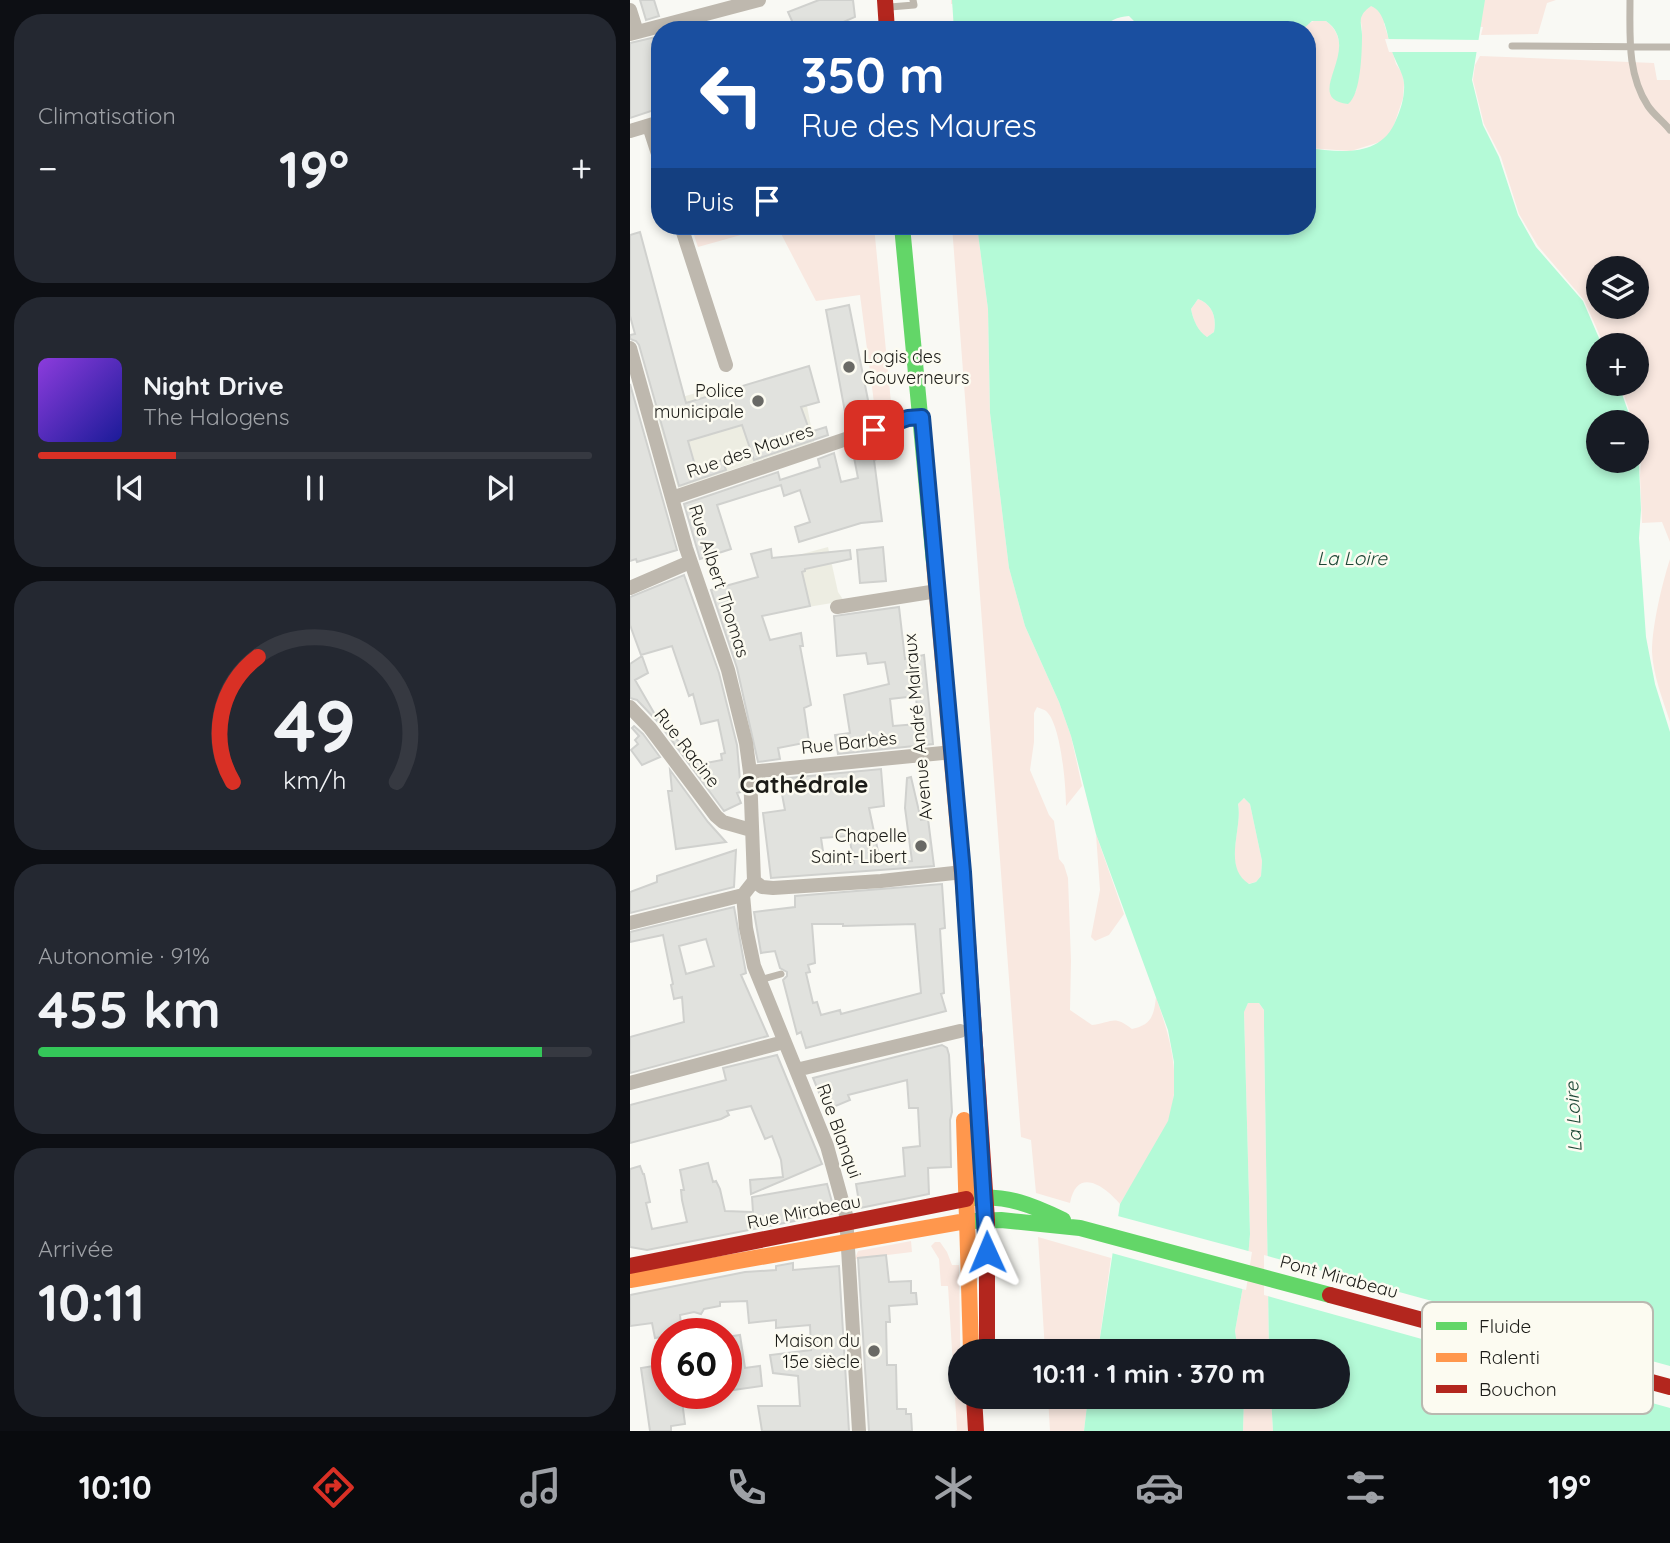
<!DOCTYPE html>
<html lang="fr">
<meta charset="utf-8">
<style>
body{margin:0;font-family:Quicksand,sans-serif;background:#242831;color:#f1f3f6;height:100vh;display:flex;flex-direction:column;font-size:26px;white-space:nowrap}
*{box-sizing:border-box;margin:0}
p{font-size:23px;color:#9ea1a6}
.icon{flex:none;width:38px;height:38px;fill:none;stroke:currentColor;stroke-width:2;stroke-linecap:round;stroke-linejoin:round}
.map{position:relative;flex:1;overflow:hidden}
.sheet{display:flex;flex-direction:column;gap:14px;padding:14px;background:#0d0f14;width:630px}
.sheet>*{flex:none}
.guide{position:absolute;left:21px;top:21px;width:665px;height:214px;border-radius:28px;box-shadow:0 4px 10px #0003;background:#1a4fa0;color:#fff;overflow:hidden}
.buttons{position:absolute;left:956px;top:256px;display:grid;gap:14px}
.buttons a{display:grid;place-items:center;width:63px;height:63px;border-radius:50%;background:#171b24;box-shadow:0 4px 10px #0003;font-size:35px}
.speed{position:absolute;left:21px;top:1318px;display:flex;gap:14px;font-size:35px;font-weight:700;text-align:center}
.speed>*{display:grid;place-content:center;width:91px;height:91px;border-radius:50%;background:#171b24;box-shadow:0 4px 10px #0003;line-height:1}
.speed .limit{border:10px solid #d22;background:#fff;color:#111}
.pin{position:absolute;display:grid;place-items:center;width:60px;height:60px;color:#fff;margin:-30px;border-radius:14px;box-shadow:0 4px 10px #0006}
.me{position:absolute;width:77px;margin:-38px;rotate:359deg;stroke-linejoin:round;filter:drop-shadow(0 0 5px #0008)}
.turn{display:flex;align-items:center;gap:24px;height:147px;padding:0 35px;font-size:32px}
.turn .icon{width:91px;height:91px;stroke-width:2.5}
.turn b{display:block;font-size:49px;line-height:60px}
.then{display:flex;align-items:center;height:66px;padding:0 35px;background:#0003;gap:14px;font-size:26px}
.big{font-size:52px;font-weight:700;line-height:1.1}
.sheet .widget{flex:1;display:flex;flex-direction:column;justify-content:center;gap:10px;min-width:0;padding:0 24px;border-radius:28px;background:#242831}
.sheet .dial{align-items:center;gap:0}
.dial svg{height:182px;overflow:visible;fill:none;stroke:#363941;stroke-width:7;stroke-linecap:round;text-anchor:middle}
.dial text{fill:#f1f3f6;stroke:none}
.song{display:flex;align-items:center;gap:21px}
.cover{width:84px;height:84px;border-radius:10px;background:linear-gradient(135deg,hsl(270 70% 55%),hsl(240 70% 35%))}
.played{height:7px;border-radius:4px;background:linear-gradient(90deg,#d93025 25%,#363941 25%)}
.keys{display:flex;justify-content:space-around;direction:ltr}
.heat{display:flex;justify-content:space-between;align-items:center;font-size:38px;direction:ltr}
.charge{height:10px;border-radius:5px;background:linear-gradient(90deg,#34c759 91%,#363941 0)}
.trip{position:absolute;left:318px;top:1339px;width:402px;height:70px;border-radius:35px;background:#171b24;box-shadow:0 4px 10px #0003;font-weight:700;line-height:70px;text-align:center}
.dock{display:flex;height:112px;justify-content:space-around;align-items:center;background:#090b0e;color:#9ea1a6}
.dock .icon{width:49px;height:49px}
.dock .on{color:#d93025}
.dock b{font-size:32px;color:#f1f3f6}
main{display:flex;flex:1;min-height:0}
.map>svg:first-child{display:block}
</style>
<main>
<section class="sheet">
<div class="widget"><p>Climatisation</p>
<div class="heat"><a>−</a><b class="big">19°</b><a>+</a></div>
</div>
<div class="widget">
<div class="song"><i class="cover"></i><div><b>Night Drive</b><p>The Halogens</p></div></div>
<div class="played"></div>
<div class="keys"><svg class="icon" aria-label="previous" viewBox="0 0 24 24"><path d="M18 5L8 12l10 7zM5 5v14"/></svg><svg class="icon" aria-label="pause" viewBox="0 0 24 24"><path d="M8 5v14M16 5v14"/></svg><svg class="icon" aria-label="next" viewBox="0 0 24 24"><path d="M6 5l10 7-10 7zM19 5v14"/></svg></div>
</div>
<div class="widget dial"><svg viewBox="0 0 100 80">
<path d="M14 69A42 42 0 1 1 86 69"/>
<path d="M14 69A42 42 0 0 1 25 14" stroke="#d93025"/>
<text x="50" y="56" font-size="32" font-weight="700">49</text>
<text x="50" y="72" font-size="11">km/h</text>
</svg></div>
<div class="widget"><p>Autonomie · 91%</p><b class="big">455 km</b><div class="charge"></div></div>
<div class="widget"><p>Arrivée</p><b class="big">10:11</b></div>
</section>
<div class="map">
<svg width="1040" height="1431" viewBox="0 0 1040 1431">
<rect width="100%" height="100%" fill="#f9f9f4"/>
<!-- built -->
<path fill="#edede2" d="M 179,366 L 189,402 L 177,406 L 184,442 L 48,488 L 24,405 L 94,385 L 96,391 Z
M 198,547 L 208,592 L 214,601 L 166,609 L 154,559 Z"/>
<!-- green -->
<path fill="#f9e8e0" fill-rule="evenodd" d="M 321,0 L 926,0 L 917,3 L 908,34 L 851,35 L 853,27 L 754,23 L 766,64 L 772,73 L 774,83 L 773,98 L 761,134 L 753,141 L 721,151 L 677,148 L 677,30 L 672,30 L 675,25 L 686,20 L 321,4 ZM 696,21 L 731,22 L 732,31 L 726,92 L 701,80 C 710,59 716,36 696,21 Z
M 850,56 L 1024,63 L 1027,80 L 1040,80 L 1040,542 L 1032,522 L 1012,523 L 1010,476 L 1011,462 L 1006,422 L 1003,422 L 990,383 L 1006,383 L 1006,345 L 974,345 L 954,300 L 908,246 L 889,214 L 871,157 L 854,124 L 843,80 L 845,65 ZM 968,268 L 1006,268 L 1006,306 L 968,306 Z
M 61,226 L 143,226 L 68,247 Z
M 147,226 L 244,226 L 262,413 L 246,418 L 230,295 L 186,301 Z
M 322,226 L 347,226 L 358,309 L 360,413 L 379,568 L 395,626 L 429,702 L 441,736 L 452,786 L 436,806 C 436,786 431,726 417,712 C 416,710 409,708 407,707 L 404,713 L 404,742 L 400,770 L 419,815 L 424,821 L 429,859 L 434,865 L 438,878 L 441,961 L 440,1010 L 462,1025 C 482,1023 483,1014 502,1029 C 521,1025 524,1016 526,997 C 540,1037 552,1078 539,1119 C 529,1149 506,1177 490,1204 C 475,1186 447,1166 440,1203 L 406,1193 L 401,1140 L 391,1137 Z
M 568,299 C 582,304 587,317 584,332 L 577,337 C 568,332 563,320 561,309 Z
M 1040,559 L 1040,722 C 1033,700 1023,675 1022,652 C 1022,626 1032,584 1040,559 Z
M 614,798 L 620,804 L 632,861 L 631,876 L 626,882 L 618,884 C 592,867 613,828 608,804 Z
M 466,834 L 494,914 L 479,935 L 465,941 L 461,937 L 470,890 Z
M 623,1002 L 629,1003 L 634,1010 L 634,1026 L 639,1351 L 608,1351 L 605,1331 L 618,1258 L 620,1234 L 614,1011 L 618,1003 Z
M 408,1237 L 481,1258 L 468,1351 L 415,1351 Z
M 281,1241 L 282,1252 L 225,1259 L 228,1251 Z
M 305,1242 L 310,1242 L 317,1252 L 322,1265 L 329,1265 L 331,1396 L 338,1397 L 339,1431 L 325,1431 L 327,1430 L 318,1286 L 311,1286 L 309,1259 L 301,1246 Z
M 418,1397 L 458,1397 L 454,1431 L 420,1431 Z
M 614,1397 L 641,1397 L 643,1431 L 613,1431 Z"/>
<!-- water -->
<path fill="#b4fad7" fill-rule="evenodd" d="M 322,0 L 855,0 L 842,80 L 853,125 L 869,157 L 888,215 L 906,247 L 953,301 L 972,345 L 968,345 L 968,383 L 988,383 L 1002,422 L 968,422 L 968,460 L 1006,460 L 1006,435 L 1008,442 L 1011,510 L 1009,538 L 1016,637 L 1025,684 L 1040,732 L 1040,1431 L 643,1431 L 641,1397 L 709,1396 L 709,1351 L 639,1351 L 634,1026 L 634,1010 L 629,1003 L 618,1003 L 614,1012 L 620,1234 L 618,1258 L 605,1331 L 608,1351 L 468,1351 L 490,1204 L 538,1121 L 544,1095 L 544,1062 L 538,1030 L 466,834 L 441,736 L 429,702 L 395,626 L 379,568 L 360,413 L 358,309 L 347,226 L 677,226 L 677,148 C 711,152 751,158 766,120 C 771,109 775,96 774,83 C 773,72 764,60 761,48 C 757,35 755,11 741,6 C 737,9 733,12 731,18 C 730,24 732,30 732,35 C 732,51 731,95 718,104 C 670,98 735,49 696,21 L 682,21 L 672,30 L 509,30 L 508,25 L 499,16 C 487,17 479,20 472,30 L 324,30 ZM 568,299 C 582,304 587,317 584,332 L 577,337 C 568,331 563,320 561,309 ZM 614,798 L 620,804 L 632,861 L 631,876 L 626,882 L 619,884 C 592,867 613,828 608,804 Z
M 458,1397 L 614,1397 L 613,1431 L 454,1431 Z"/>
<!-- pier -->
<path fill="#f9f9f4" d="M 755,39 L 852,40 L 849,52 L 759,52 Z
M 484,1215 L 622,1252 L 616,1290 L 478,1252 Z
M 634,1255 L 1040,1366 L 1040,1408 L 634,1295 Z"/>
<!-- building -->
<path fill="#e1e2de" stroke="#d0d1ce" stroke-width="2" fill-rule="evenodd" d="M 10,0 L 24,0 L 29,16 L 16,20 Z
M 189,0 L 223,0 L 225,17 L 195,30 L 166,30 L 158,12 Z
M 30,36 L 30,108 L 0,118 L 0,43 Z
M 10,232 L 56,403 L 179,366 L 189,402 L 171,407 L 180,432 L 196,427 L 198,435 L 124,460 L 112,425 L 58,441 L 66,469 L 92,460 L 96,470 L 49,486 L 9,345 L 6,341 L 0,339 L 0,335 L 5,334 L 0,316 L 0,235 Z
M 219,305 L 242,420 L 218,428 L 196,310 Z
M 0,384 L 47,550 L 7,562 L 6,559 L 0,561 Z
M 246,439 L 249,458 L 244,460 L 252,521 L 231,523 L 169,542 L 165,527 L 180,522 L 170,490 L 154,496 L 151,485 L 87,505 L 101,549 L 70,559 L 54,504 L 148,472 L 150,480 L 190,467 L 188,459 L 204,453 L 211,482 L 228,478 L 222,447 Z
M 253,547 L 256,581 L 230,583 L 227,550 Z
M 141,549 L 142,558 L 220,550 L 221,559 L 175,569 L 175,571 L 172,572 L 180,606 L 132,616 L 140,640 L 171,633 L 173,646 L 170,646 L 181,705 L 174,708 L 179,742 L 148,748 L 150,759 L 128,762 L 107,668 L 81,590 L 128,577 L 121,554 Z
M 54,575 L 89,673 L 107,745 L 111,792 L 107,793 L 111,803 L 94,811 L 28,722 L 7,700 L 0,698 L 0,664 L 12,656 L 18,673 L 5,680 L 27,718 L 33,714 L 45,732 L 40,734 L 52,744 L 58,753 L 63,752 L 71,764 L 92,760 L 91,754 L 95,753 L 88,720 L 71,724 L 63,694 L 59,696 L 42,646 L 11,655 L 0,625 L 0,597 Z
M 269,607 L 275,659 L 294,655 L 303,744 L 208,754 L 205,735 L 220,733 L 214,695 L 259,684 L 255,662 L 238,664 L 236,653 L 207,656 L 204,616 ZM 286,696 L 288,724 L 263,726 L 260,699 Z
M 4,726 L 13,734 L 30,757 L 12,765 L 1,750 L 8,744 L 5,740 L 9,736 L 2,728 Z
M 251,769 L 254,806 L 239,808 L 249,856 L 257,855 L 258,863 L 282,861 L 275,808 L 277,778 L 281,777 L 291,820 L 298,819 L 304,866 L 141,878 L 133,813 L 155,810 L 149,779 ZM 219,836 L 224,863 L 201,865 L 194,858 L 191,838 Z
M 40,770 L 78,822 L 96,842 L 46,849 L 38,791 L 42,791 Z
M 106,850 L 104,887 L 0,913 L 0,892 L 27,882 L 27,876 Z
M 312,884 L 315,928 L 310,929 L 314,993 L 311,994 L 316,1011 L 176,1048 L 171,1032 L 167,1034 L 153,980 L 157,976 L 157,972 L 150,968 L 145,951 L 131,953 L 124,912 L 165,907 L 165,896 ZM 182,924 L 213,924 L 213,926 L 285,924 L 291,993 L 211,1014 L 210,1010 L 191,1015 L 187,1002 L 183,1003 L 176,973 L 180,972 L 178,965 L 185,963 Z
M 104,907 L 116,973 L 111,975 L 138,1036 L 0,1073 L 0,1037 L 54,1022 L 52,997 L 44,999 L 41,985 L 43,984 L 33,935 L 0,942 L 0,932 ZM 76,939 L 84,966 L 56,974 L 49,946 Z
M 312,1045 L 317,1048 L 319,1055 L 322,1112 L 320,1120 L 321,1167 L 298,1168 L 299,1194 L 230,1208 L 226,1184 L 275,1176 L 273,1148 L 290,1146 L 288,1108 L 279,1108 L 277,1080 L 218,1095 L 220,1100 L 196,1110 L 183,1078 Z
M 147,1055 L 192,1164 L 121,1194 L 120,1180 L 153,1177 L 151,1160 L 142,1136 L 135,1139 L 121,1106 L 97,1111 L 99,1115 L 91,1119 L 0,1143 L 0,1105 L 96,1080 L 93,1068 Z
M 78,1163 L 83,1182 L 86,1181 L 90,1189 L 95,1211 L 123,1212 L 122,1197 L 197,1184 L 205,1213 L 17,1250 L 0,1247 L 0,1169 L 10,1166 L 13,1174 L 14,1174 L 20,1202 L 16,1203 L 22,1229 L 57,1222 L 52,1200 L 51,1190 L 54,1190 L 50,1170 Z
M 256,1255 L 259,1282 L 281,1281 L 281,1293 L 286,1293 L 287,1304 L 259,1306 L 260,1322 L 256,1322 L 257,1365 L 266,1365 L 267,1409 L 276,1409 L 276,1414 L 281,1414 L 282,1431 L 239,1431 L 228,1258 Z
M 163,1263 L 163,1270 L 209,1266 L 219,1431 L 132,1431 L 128,1406 L 170,1406 L 168,1376 L 143,1373 L 140,1355 L 181,1350 L 180,1325 L 146,1328 L 146,1320 L 119,1323 L 117,1301 L 90,1302 L 90,1306 L 74,1309 L 71,1314 L 64,1312 L 50,1315 L 52,1334 L 37,1334 L 37,1336 L 25,1338 L 22,1323 L 0,1326 L 0,1295 L 115,1272 L 146,1270 L 146,1266 Z
M 110,1335 L 115,1368 L 130,1366 L 132,1386 L 96,1391 L 96,1337 Z
M 36,1364 L 37,1393 L 51,1393 L 55,1424 L 41,1426 L 41,1431 L 20,1431 L 11,1368 Z"/>
<g fill="none" stroke-linecap="round" stroke-linejoin="round">
<!-- lane -->
<path stroke="#beb8ae" stroke-width="7" d="M 1000,0 C 1000,36 997,74 1018,106 C 1024,115 1033,121 1040,130
M 260,7 L 284,5 L 283,0
M 882,46 L 1040,47
M 130,980 L 151,974"/>
<!-- street -->
<path stroke="#beb8ae" stroke-width="14" d="M 0,10 L 7,32
M 0,34 L 129,0
M 19,126 L 30,160
M 0,131 L 30,122
M 51,226 L 96,365
M 0,348 L 56,548 L 98,670 L 116,743 L 120,772 L 124,881 L 113,895
M 42,498 L 278,418 L 291,417
M 0,588 L 60,562
M 207,607 L 307,591
M 0,707 L 20,728 L 86,816 L 93,822 L 121,830
M 120,772 L 323,752
M 124,881 L 132,887 L 143,888 L 251,881 L 333,872
M 113,895 L 116,928 L 124,966 L 197,1146 L 216,1215 L 229,1431
M 0,923 L 113,895
M 166,1070 L 330,1031
M 0,1083 L 154,1042"/>
<!-- fast -->
<path stroke="#63d668" stroke-width="16" d="M 272,226 L 304,563
M 343,1198 C 378,1195 402,1205 433,1220
M 343,1221 L 371,1220 L 450,1228 L 700,1295"/>
<!-- slow -->
<path stroke="#ff974d" stroke-width="16" d="M 304,563 L 337,929
M 334,1120 L 341,1351
M 0,1280 L 336,1221"/>
<!-- jam -->
<path stroke="#b3261e" stroke-width="16" d="M 255,0 L 257,30
M 337,929 L 357,1220 L 357,1351
M 0,1266 L 336,1199
M 700,1295 L 1040,1387
M 344,1396 L 346,1431"/>
</g>
<g fill="none" stroke-linecap="round" stroke-linejoin="round">
<defs>
<path id="route" d="M 244,430 L 278,418 L 292,417 L 333,872 L 357,1252"/>
</defs>
<!-- route casing -->
<use href="#route" stroke="#114b97" stroke-width="18"/>
<!-- route -->
<use href="#route" stroke="#1a73e8" stroke-width="12"/>
</g>
<!-- markers -->
<g fill="#696965" stroke="#fcfbf1" stroke-width="2.5">
<circle cx="219" cy="367" r="7"/>
<circle cx="128" cy="401" r="7"/>
<circle cx="291" cy="846" r="7"/>
<circle cx="244" cy="1351" r="7"/>
</g>
<g text-anchor="middle" stroke-width="5" stroke-linejoin="round" paint-order="stroke">
<!-- poi labels -->
<g font-size="18" fill="#1c1c18" stroke="#fcfbf1" text-anchor="end">
<text x="233" y="363" text-anchor="start">Logis des<tspan x="233" dy="21">Gouverneurs</tspan></text>
<text x="114" y="397">Police<tspan x="114" dy="21">municipale</tspan></text>
<text x="277" y="842">Chapelle<tspan x="277" dy="21">Saint-Libert</tspan></text>
<text x="230" y="1347">Maison du<tspan x="230" dy="21">15e siècle</tspan></text>
</g>
<!-- street labels -->
<g font-size="18" fill="#1c1c18" stroke="#fcfbf1">
<text transform="translate(120 451) rotate(-19)" y="6">Rue des Maures</text>
<text transform="translate(89 581) rotate(72)" y="6">Rue Albert Thomas</text>
<text transform="translate(288 727) rotate(-95)" y="6">Avenue André Malraux</text>
<text transform="translate(219 743) rotate(-6)" y="6">Rue Barbès</text>
<text transform="translate(57 748) rotate(52)" y="6">Rue Racine</text>
<text transform="translate(209 1131) rotate(70)" y="6">Rue Blanqui</text>
<text transform="translate(174 1212) rotate(-11)" y="6">Rue Mirabeau</text>
<text transform="translate(709 1277) rotate(15)" y="6">Pont Mirabeau</text>
</g>
<!-- water labels -->
<g font-size="19" font-style="italic" fill="#1c4735" stroke="#fcfbf1">
<text x="722" y="565">La Loire</text>
<text transform="translate(943 1117) rotate(-93)" y="7">La Loire</text>
</g>
<!-- district labels -->
<g font-size="24" font-weight="bold" fill="#1c1c18" stroke="#fcfbf1">
<text x="174" y="793">Cathédrale</text>
</g>
</g>
<!-- legend -->
<rect x="792" y="1302" width="231" height="112" rx="10" fill="#fcfbf1" stroke="#b9b8b0" stroke-width="2"/>
<rect x="806" y="1322" width="31" height="8" fill="#63d668"/>
<rect x="806" y="1353" width="31" height="9" fill="#ff974d"/>
<rect x="806" y="1385" width="31" height="8" fill="#b3261e"/>
<g font-size="19" fill="#1c1c18">
<text x="849" y="1333">Fluide</text>
<text x="849" y="1364">Ralenti</text>
<text x="849" y="1396">Bouchon</text>
</g>
</svg>
<div class="buttons">
<a><svg class="icon" aria-label="layers" viewBox="0 0 24 24"><path d="M12 4l9 5-9 5-9-5zM3 14l9 5 9-5"/></svg></a>
<a>+</a>
<a>−</a>
</div>
<div class="speed"><div class="limit">60</div></div>
<div class="pin" style="left:244px;top:430px;background:#d93025"><svg class="icon" aria-label="arrive" viewBox="0 0 24 24"><path d="M6 21V4h12l-3 4 3 4H6"/></svg></div>
<svg class="me" style="left:357px;top:1252px" viewBox="-20 -20 40 40"><path d="M0-17L14 15 0 8-14 15z" fill="#1a73e8" stroke="#fff" stroke-width="4"/></svg>
<div class="trip">10:11 · 1 min · 370 m</div>
<div class="guide">
<div class="turn"><svg class="icon" aria-label="left" viewBox="0 0 24 24"><path d="M17 20v-9H6M10 6l-5 5 5 5"/></svg><div><b>350 m</b>Rue des Maures</div></div>
<div class="then">Puis<svg class="icon" aria-label="arrive" viewBox="0 0 24 24"><path d="M6 21V4h12l-3 4 3 4H6"/></svg></div>
</div>
</div>
</main>
<nav class="dock">
<b>10:10</b>
<svg class="icon on" aria-label="directions" viewBox="0 0 24 24"><path d="M12 3l9 9-9 9-9-9zM9 14v-3h6M13 9l2 2-2 2"/></svg>
<svg class="icon" aria-label="music" viewBox="0 0 24 24"><path d="M9 18V5l10-2v13"/><circle cx="6" cy="18" r="3"/><circle cx="16" cy="16" r="3"/></svg>
<svg class="icon" aria-label="phone" viewBox="0 0 24 24"><path d="M5 4h4l2 5-3 2q2 4 5 5l2-3 5 2v4C11 20 4 13 5 4z"/></svg>
<svg class="icon" aria-label="climate" viewBox="0 0 24 24"><path d="M12 3v18M4 7l16 10M4 17L20 7"/></svg>
<svg class="icon" aria-label="car" viewBox="0 0 24 24"><path d="M5 17H2v-5l4-1 3-4h7l3 4 3 1v5h-3M9 17h6M6 11h13"/><circle cx="7" cy="17" r="2"/><circle cx="17" cy="17" r="2"/></svg>
<svg class="icon" aria-label="filters" viewBox="0 0 24 24"><path d="M4 7h16M4 17h16"/><circle cx="9" cy="7" r="2"/><circle cx="15" cy="17" r="2"/></svg>
<b>19°</b>
</nav>
